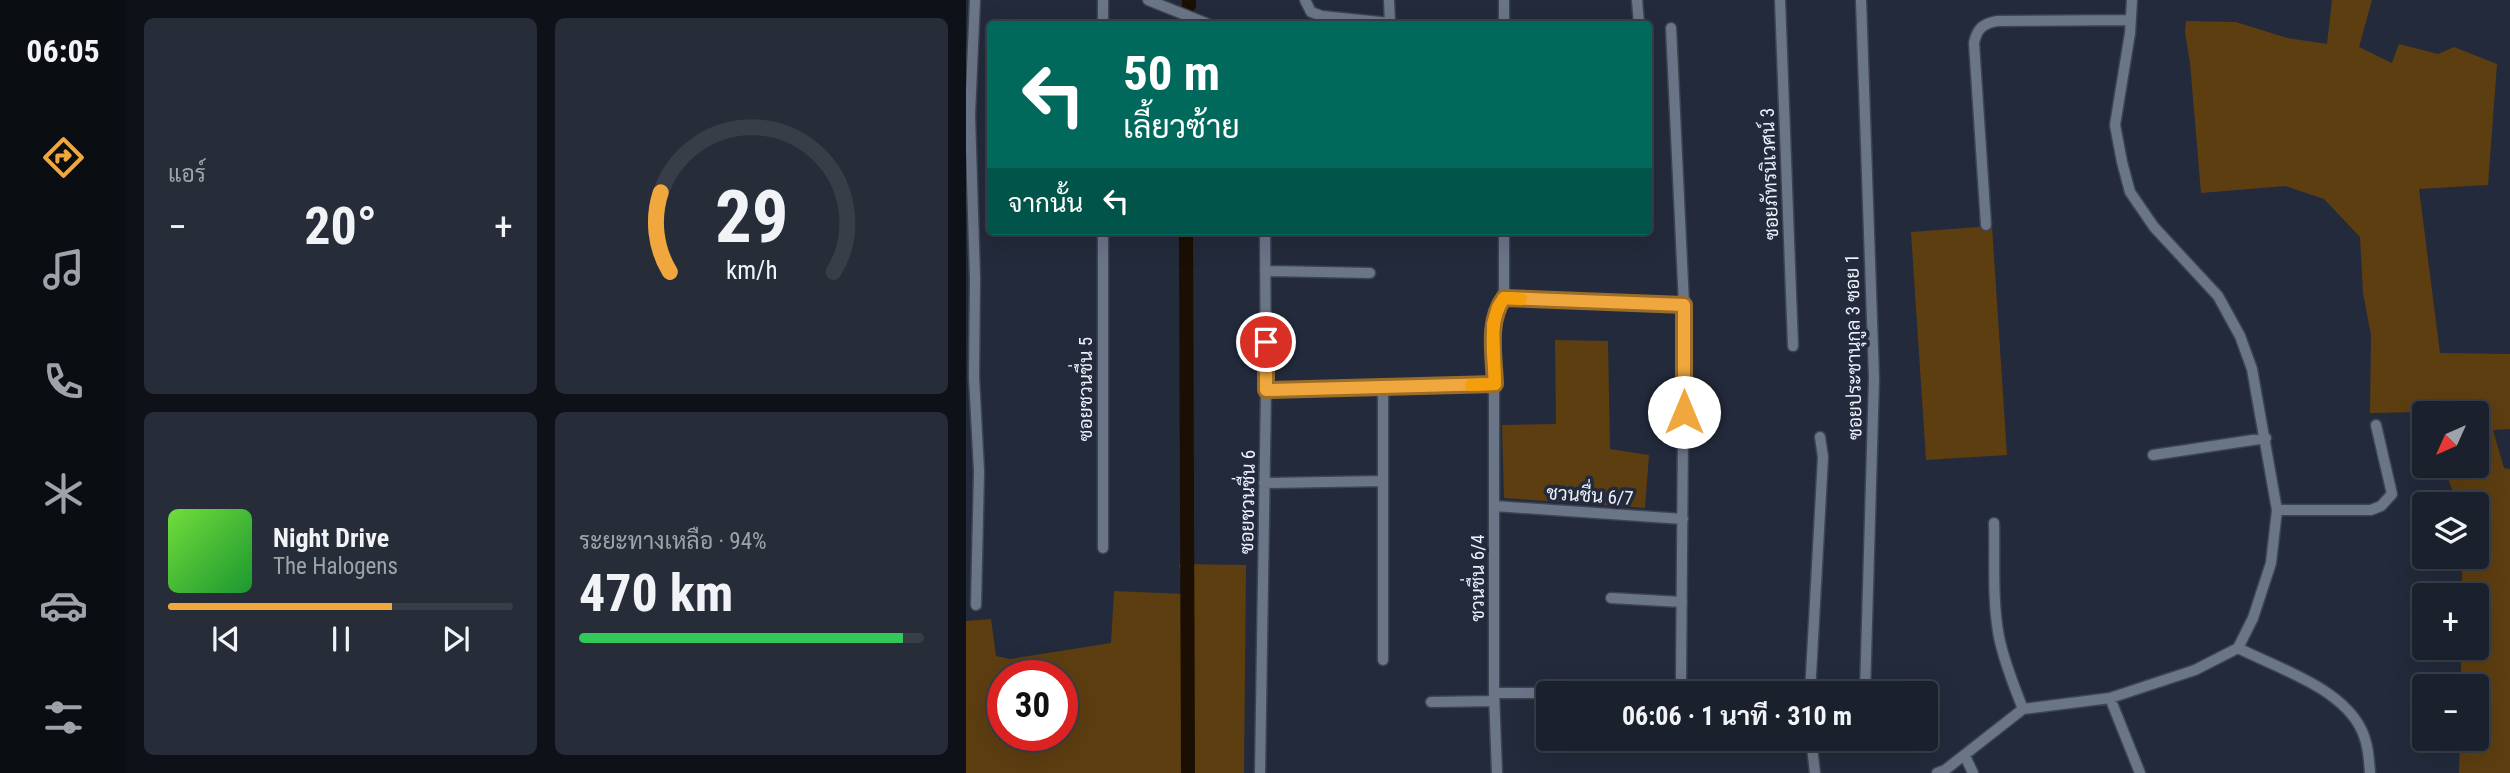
<!DOCTYPE html>
<html lang="th">
<meta charset="utf-8">
<style>
body{margin:0;font-family:"Roboto Condensed",Sarabun,sans-serif;background:#272d38;color:#f1f3f6;height:100vh;display:flex;flex-direction:column;font-size:26px;white-space:nowrap}
*{box-sizing:border-box;margin:0}
p{font-size:23px;color:#9fa3a9}
.icon{flex:none;width:38px;height:38px;fill:none;stroke:currentColor;stroke-width:2;stroke-linecap:round;stroke-linejoin:round}
.map{position:relative;flex:1;overflow:hidden}
.details{display:flex;flex-direction:column;gap:18px;padding:18px;background:#0e1218;width:840px}
.details>*{flex:none}
.hud{position:absolute;left:21px;top:21px;width:665px;height:214px;border-radius:7px;box-shadow:0 7px 28px #0002,0 0 0 2px #383e48;background:#00695c;color:#fff;overflow:hidden}
.needle{width:46px;rotate:225deg}
.controls{position:absolute;left:1446px;top:401px;display:grid;gap:14px}
.controls a{display:grid;place-items:center;width:77px;height:77px;border-radius:7px;background:#1a202c;box-shadow:0 7px 28px #0002,0 0 0 2px #383e48;font-size:35px}
.speed{position:absolute;left:21px;top:660px;display:flex;gap:14px;font-size:35px;font-weight:700;text-align:center}
.speed>*{display:grid;place-content:center;width:91px;height:91px;border-radius:50%;background:#1a202c;box-shadow:0 7px 28px #0002,0 0 0 2px #383e48;line-height:1}
.speed .limit{border:10px solid #d22;background:#fff;color:#111}
.pin{position:absolute;display:grid;place-items:center;width:60px;height:60px;color:#fff;margin:-30px;border:4px solid #fff;border-radius:50%;box-shadow:0 2px 7px #0007}
.me{position:absolute;width:77px;margin:-38px;rotate:0deg;stroke-linejoin:round;filter:drop-shadow(0 0 5px #0008)}
.turn{display:flex;align-items:center;gap:24px;height:147px;padding:0 21px;font-size:32px}
.turn .icon{width:91px;height:91px;stroke-width:2.5}
.turn b{display:block;font-size:49px;line-height:60px}
.then{display:flex;align-items:center;height:66px;padding:0 21px;background:#0003;gap:14px;font-size:26px}
.big{font-size:52px;font-weight:700;line-height:1.1}
.details .tile{flex:1;display:flex;flex-direction:column;justify-content:center;gap:10px;min-width:0;padding:0 24px;border-radius:10px;background:#272d38}
.details .dial{align-items:center;gap:0}
.dial svg{height:182px;overflow:visible;fill:none;stroke:#383e48;stroke-width:7;stroke-linecap:round;text-anchor:middle}
.dial text{fill:#f1f3f6;stroke:none}
.song{display:flex;align-items:center;gap:21px}
.cover{width:84px;height:84px;border-radius:10px;background:linear-gradient(135deg,hsl(100 70% 55%),hsl(130 70% 35%))}
.played{height:7px;border-radius:4px;background:linear-gradient(90deg,#efa73e 65%,#383e48 65%)}
.keys{display:flex;justify-content:space-around;direction:ltr}
.heat{display:flex;justify-content:space-between;align-items:center;font-size:38px;direction:ltr}
.charge{height:10px;border-radius:5px;background:linear-gradient(90deg,#34c759 94%,#383e48 0)}
.details .tiles{flex:1;display:grid;gap:18px;grid-template-columns:repeat(2,1fr)}
.trip{position:absolute;left:570px;top:681px;width:402px;height:70px;border-radius:7px;background:#1a202c;box-shadow:0 7px 28px #0002,0 0 0 2px #383e48;font-weight:700;line-height:70px;text-align:center}
main{display:flex;flex:1;min-height:0}
.dock{display:flex;flex-direction:column;width:126px;justify-content:space-around;align-items:center;background:#0a0d12;color:#9fa3a9}
.dock .icon{width:49px;height:49px}
.dock .on{color:#efa73e}
.dock b{font-size:32px;color:#f1f3f6}
.map>svg:first-child{display:block}
</style>
<main>
<nav class="dock">
<b>06:05</b>
<svg class="icon on" aria-label="directions" viewBox="0 0 24 24"><path d="M12 3l9 9-9 9-9-9zM9 14v-3h6M13 9l2 2-2 2"/></svg>
<svg class="icon" aria-label="music" viewBox="0 0 24 24"><path d="M9 18V5l10-2v13"/><circle cx="6" cy="18" r="3"/><circle cx="16" cy="16" r="3"/></svg>
<svg class="icon" aria-label="phone" viewBox="0 0 24 24"><path d="M5 4h4l2 5-3 2q2 4 5 5l2-3 5 2v4C11 20 4 13 5 4z"/></svg>
<svg class="icon" aria-label="climate" viewBox="0 0 24 24"><path d="M12 3v18M4 7l16 10M4 17L20 7"/></svg>
<svg class="icon" aria-label="car" viewBox="0 0 24 24"><path d="M5 17H2v-5l4-1 3-4h7l3 4 3 1v5h-3M9 17h6M6 11h13"/><circle cx="7" cy="17" r="2"/><circle cx="17" cy="17" r="2"/></svg>
<svg class="icon" aria-label="filters" viewBox="0 0 24 24"><path d="M4 7h16M4 17h16"/><circle cx="9" cy="7" r="2"/><circle cx="15" cy="17" r="2"/></svg>
</nav>
<section class="details">
<div class="tiles">
<div class="tile"><p>แอร์</p>
<div class="heat"><a>−</a><b class="big">20°</b><a>+</a></div>
</div>
<div class="tile dial"><svg viewBox="0 0 100 80">
<path d="M14 69A42 42 0 1 1 86 69"/>
<path d="M14 69A42 42 0 0 1 10 34" stroke="#efa73e"/>
<text x="50" y="56" font-size="32" font-weight="700">29</text>
<text x="50" y="72" font-size="11">km/h</text>
</svg></div>
<div class="tile">
<div class="song"><i class="cover"></i><div><b>Night Drive</b><p>The Halogens</p></div></div>
<div class="played"></div>
<div class="keys"><svg class="icon" aria-label="previous" viewBox="0 0 24 24"><path d="M18 5L8 12l10 7zM5 5v14"/></svg><svg class="icon" aria-label="pause" viewBox="0 0 24 24"><path d="M8 5v14M16 5v14"/></svg><svg class="icon" aria-label="next" viewBox="0 0 24 24"><path d="M6 5l10 7-10 7zM19 5v14"/></svg></div>
</div>
<div class="tile"><p>ระยะทางเหลือ · 94%</p><b class="big">470 km</b><div class="charge"></div></div>
</div>
</section>
<div class="map">
<svg width="1544" height="773" viewBox="0 0 1544 773">
<rect width="100%" height="100%" fill="#232a3b"/>
<!-- green -->
<path fill="#5d3e11" fill-rule="evenodd" d="M 1366,0 L 1406,0 L 1393,47 L 1426,63 L 1433,44 L 1472,54 L 1488,47 L 1531,64 L 1522,185 L 1453,189 L 1474,353 L 1544,354 L 1544,429 L 1527,430 L 1538,468 L 1544,469 L 1544,773 L 1493,773 L 1494,739 L 1510,738 L 1510,686 L 1495,686 L 1495,648 L 1510,648 L 1510,595 L 1496,595 L 1496,557 L 1510,556 L 1510,504 L 1492,504 L 1477,466 L 1510,466 L 1510,413 L 1458,413 L 1458,415 L 1456,412 L 1404,413 L 1405,335 L 1397,293 L 1394,237 L 1358,199 L 1319,186 L 1235,193 L 1224,63 L 1219,32 L 1220,21 L 1270,22 L 1321,38 L 1361,44 Z
M 1026,226 L 1041,455 L 960,460 L 945,232 Z
M 589,340 L 642,341 L 644,449 L 683,455 L 679,508 L 538,498 L 536,425 L 590,424 Z
M 213,564 L 280,565 L 278,773 L 0,773 L 0,621 L 25,619 L 30,656 L 44,659 L 145,643 L 148,591 L 218,594 ZM 37,676 L 96,676 L 96,735 L 37,735 Z"/>
<g fill="none" stroke-linecap="round" stroke-linejoin="round">
<!-- canal -->
<path stroke="#1a0f02" stroke-width="14" d="M 223,5 L 223,0
M 220,231 L 222,773"/>
<defs>
<path id="street" d="M 9,0 L 4,115 L 9,278 L 8,377 L 13,471 L 10,605
M 182,0 L 242,24
M 339,0 L 345,12 L 356,16 L 424,23
M 423,0 L 424,24
M 671,0 L 673,24
M 814,0 L 827,346
M 895,0 L 908,378 L 899,693
M 137,24 L 137,0
M 538,24 L 538,0
M 705,28 L 718,305 L 715,680
M 1020,225 L 1008,43 C 1011,29 1016,24 1031,21 L 1165,20
M 538,231 L 538,298
M 299,271 L 404,273
M 538,298 L 718,305
M 300,390 L 529,384
M 1187,455 L 1300,438
M 298,483 L 416,481
M 529,506 L 717,519
M 1311,510 L 1405,510 L 1415,506 L 1426,494 L 1410,425
M 1028,523 C 1029,561 1026,600 1033,637 C 1038,662 1048,686 1057,709
M 137,548 L 137,231
M 645,598 L 716,602
M 1272,648 C 1311,668 1377,688 1396,731 C 1402,744 1403,759 1404,773
M 417,660 L 417,386
M 528,693 L 633,693
M 844,693 L 857,457 L 854,437
M 1144,698 L 1174,773
M 465,702 L 528,701
M 845,738 L 849,773
M 999,756 L 1007,773
M 294,773 L 300,390 L 299,231
M 531,773 L 528,693 L 528,325 L 532,307 L 538,298
M 971,773 L 979,770 L 1057,709 L 1144,698 L 1229,670 L 1272,648 L 1287,618 L 1305,563 L 1311,510 L 1286,369 L 1274,336 L 1252,296 L 1188,227 L 1164,192 L 1156,162 L 1149,125 L 1164,33 L 1166,0"/>
</defs>
<!-- street casing -->
<use href="#street" stroke="#3d4451" stroke-width="13"/>
<!-- street -->
<use href="#street" stroke="#6b7588" stroke-width="10"/>
</g>
<g fill="none" stroke-linecap="round" stroke-linejoin="round">
<defs>
<path id="route" d="M 300,342 L 300,390 L 529,384 C 528,356 521,321 538,298 L 718,305 L 718,412"/>
</defs>
<!-- route casing -->
<use href="#route" stroke="#9b6d28" stroke-width="18"/>
<!-- route -->
<use href="#route" stroke="#efa73e" stroke-width="12"/>
<!-- slow -->
<path stroke="#f59e0b" stroke-width="12" d="M 505,385 L 529,384 L 527,324 L 532,307 L 538,298 L 555,299"/>
</g>
<g text-anchor="middle" stroke-width="7" stroke-linejoin="round" paint-order="stroke">
<!-- street labels -->
<g font-size="19" fill="#ecf1fc" stroke="#232a3b">
<text transform="translate(803 174) rotate(-92)" y="7">ซอยภัทรนิเวศน์ 3</text>
<text transform="translate(887 347) rotate(-91)" y="7">ซอยประชานุกูล 3 ซอย 1</text>
<text transform="translate(119 389) rotate(-90)" y="7">ซอยชวนชื่น 5</text>
<text transform="translate(624 495) rotate(4)" y="7">ชวนชื่น 6/7</text>
<text transform="translate(281 502) rotate(-89)" y="7">ซอยชวนชื่น 6</text>
<text transform="translate(511 578) rotate(-90)" y="7">ชวนชื่น 6/4</text>
</g>
</g>
</svg>
<div class="controls">
<a><svg class="needle" viewBox="-14 -14 28 28"><path d="M0-13l5 13h-10z" fill="#e53935"/><path d="M0 13l5-13h-10z" fill="#9fa3a9"/></svg></a>
<a><svg class="icon" aria-label="layers" viewBox="0 0 24 24"><path d="M12 4l9 5-9 5-9-5zM3 14l9 5 9-5"/></svg></a>
<a>+</a>
<a>−</a>
</div>
<div class="speed"><div class="limit">30</div></div>
<div class="pin" style="left:300px;top:342px;background:#d93025"><svg class="icon" aria-label="arrive" viewBox="0 0 24 24"><path d="M6 21V4h12l-3 4 3 4H6"/></svg></div>
<svg class="me" style="left:718px;top:412px" viewBox="-20 -20 40 40"><circle r="19" fill="#fff"/><path d="M0-13L10 11 0 6-10 11z" fill="#efa73e"/></svg>
<div class="trip">06:06 · 1 นาที · 310 m</div>
<div class="hud">
<div class="turn"><svg class="icon" aria-label="left" viewBox="0 0 24 24"><path d="M17 20v-9H6M10 6l-5 5 5 5"/></svg><div><b>50 m</b>เลี้ยวซ้าย</div></div>
<div class="then">จากนั้น<svg class="icon" aria-label="left" viewBox="0 0 24 24"><path d="M17 20v-9H6M10 6l-5 5 5 5"/></svg></div>
</div>
</div>
</main>
